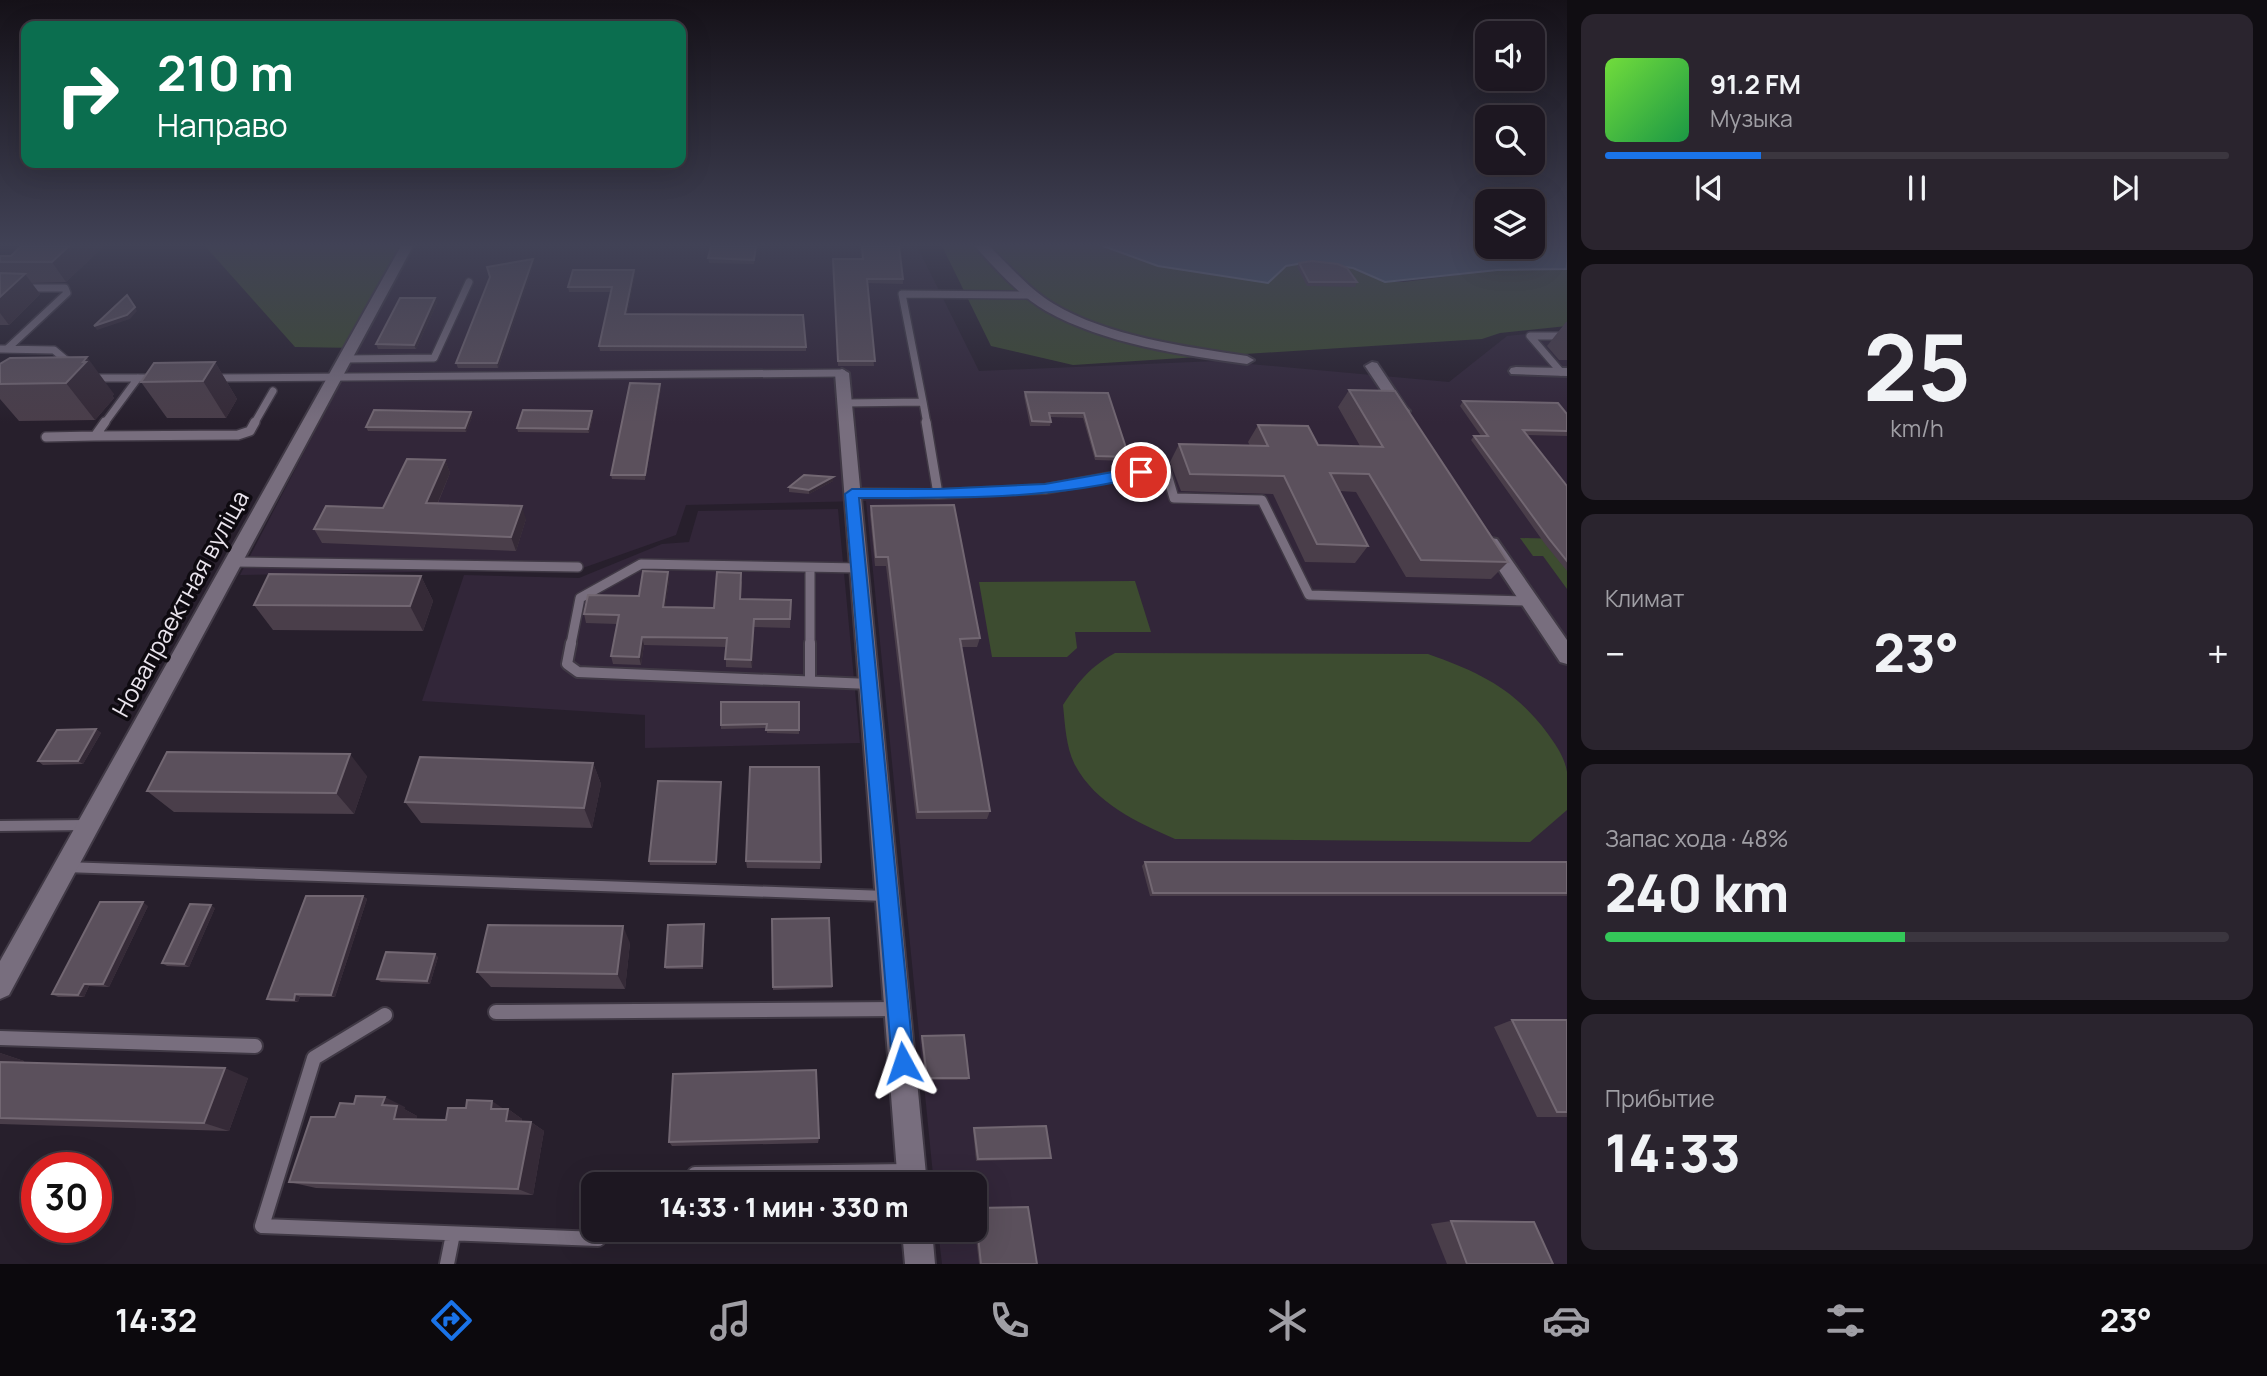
<!DOCTYPE html>
<html lang="ru">
<meta charset="utf-8">
<style>
body{margin:0;font-family:Manrope,sans-serif;background:#2a242e;color:#f1f3f6;height:100vh;display:flex;flex-direction:column;font-size:26px;white-space:nowrap}
*{box-sizing:border-box;margin:0}
p{font-size:23px;color:#a09fa5}
.icon{flex:none;width:38px;height:38px;fill:none;stroke:currentColor;stroke-width:2;stroke-linecap:round;stroke-linejoin:round}
.map{position:relative;flex:1;overflow:hidden}
.side{display:flex;flex-direction:column;gap:14px;padding:14px;background:#100d12;width:700px}
.side>*{flex:none}
.top-card{position:absolute;left:21px;top:21px;width:665px;height:147px;border-radius:14px;box-shadow:0 7px 28px #0002,0 0 0 2px #3b363f;background:#0b6e4f;color:#fff;overflow:hidden}
.fabs{position:absolute;left:1475px;top:21px;display:grid;gap:14px}
.fabs a{display:grid;place-items:center;width:70px;height:70px;border-radius:14px;background:#1d1721;box-shadow:0 7px 28px #0002,0 0 0 2px #3b363f;font-size:35px}
.speed{position:absolute;left:21px;top:1152px;display:flex;gap:14px;font-size:35px;font-weight:700;text-align:center}
.speed>*{display:grid;place-content:center;width:91px;height:91px;border-radius:50%;background:#1d1721;box-shadow:0 7px 28px #0002,0 0 0 2px #3b363f;line-height:1}
.speed .limit{border:10px solid #d22;background:#fff;color:#111}
.pin{position:absolute;display:grid;place-items:center;width:60px;height:60px;color:#fff;margin:-30px;border:4px solid #fff;border-radius:50%;box-shadow:0 2px 7px #0007}
.me{position:absolute;width:77px;margin:-38px;rotate:355deg;stroke-linejoin:round;filter:drop-shadow(0 0 5px #0008)}
.turn{display:flex;align-items:center;gap:24px;height:147px;padding:0 21px;font-size:32px}
.turn .icon{width:91px;height:91px;stroke-width:2.5}
.turn b{display:block;font-size:49px;line-height:60px}
.big{font-size:52px;font-weight:800;line-height:1.1}
.side .widget{flex:1;display:flex;flex-direction:column;justify-content:center;gap:10px;min-width:0;padding:0 24px;border-radius:14px;background:#2a242e}
.side .dial{align-items:center;gap:0}
.dial b{font-size:91px;line-height:1}
.song{display:flex;align-items:center;gap:21px}
.cover{width:84px;height:84px;border-radius:10px;background:linear-gradient(135deg,hsl(100 70% 55%),hsl(140 70% 35%))}
.played{height:7px;border-radius:4px;background:linear-gradient(90deg,#1a73e8 25%,#3b363f 25%)}
.keys{display:flex;justify-content:space-around;direction:ltr}
.heat{display:flex;justify-content:space-between;align-items:center;font-size:38px;direction:ltr}
.charge{height:10px;border-radius:5px;background:linear-gradient(90deg,#34c759 48%,#3b363f 0)}
.trip{position:absolute;left:581px;top:1172px;width:406px;height:70px;border-radius:14px;background:#1d1721;box-shadow:0 7px 28px #0002,0 0 0 2px #3b363f;font-weight:800;line-height:70px;text-align:center}
.menu{display:flex;height:112px;justify-content:space-around;align-items:center;background:#0c090d;color:#a09fa5}
.menu .icon{width:49px;height:49px}
.menu .selected{color:#1a73e8}
.menu b{font-size:32px;color:#f1f3f6}
main{display:flex;flex:1;min-height:0}
.map>svg:first-child{display:block}
</style>
<main>
<div class="map">
<svg width="1567" height="1264" viewBox="0 0 1567 1264">
<rect width="100%" height="100%" fill="#271f2c"/>
<!-- built -->
<path fill="#322639" d="M 412,246 L 917,246 L 979,371 L 1216,361 L 1449,382 L 1507,336 L 1567,330 L 1567,1264 L 942,1264 L 938,1230 L 975,1230 L 975,1185 L 934,1185 L 866,501 L 686,505 L 676,535 L 580,569 L 240,575 Z
M 838,509 L 860,743 L 645,748 L 645,715 L 422,701 L 464,575 L 579,578 L 662,544 L 689,542 L 698,511 Z"/>
<!-- green -->
<path fill="#3d4c30" d="M 205,246 L 402,246 L 357,348 L 295,347 Z
M 942,246 L 1103,246 L 1279,271 L 1294,263 L 1331,263 L 1353,268 L 1385,282 L 1404,282 L 1497,270 L 1567,269 L 1567,326 L 1500,333 L 1482,339 L 1073,365 L 991,346 Z
M 1520,538 L 1567,539 L 1567,589 L 1543,556 L 1533,556 Z
M 1135,581 L 1151,632 L 1075,632 L 1077,648 L 1067,657 L 992,657 L 979,582 Z
M 1115,653 L 1428,654 C 1479,672 1515,689 1548,734 C 1556,745 1565,758 1567,772 C 1567,784 1567,798 1567,810 L 1530,842 L 1175,839 C 1137,822 1096,804 1075,765 C 1066,748 1065,724 1063,705 C 1078,682 1091,666 1115,653 Z"/>
<!-- water -->
<path fill="#47617a" stroke="#78889c" stroke-width="2" d="M 1103,246 L 1567,246 L 1567,269 L 1497,270 L 1385,282 L 1353,268 L 1309,262 L 1286,266 L 1268,283 L 1158,266 Z"/>
<g fill="none" stroke-linecap="round" stroke-linejoin="round">
<defs>
<path id="lane-far3" d="M 0,288 L 65,288 L 67,293 L 7,349
M 0,349 L 54,350 L 73,366
M 344,359 L 434,358 L 469,282
M 1561,372 L 1530,336 L 1567,336
M 89,378 L 155,378
M 212,378 L 842,373
M 923,402 L 927,424
M 845,403 L 923,402 L 902,294 L 1032,295
M 104,424 L 138,378
M 254,424 L 273,391"/>
<path id="lane-far2" d="M 95,436 L 238,435 L 250,431 L 255,422
M 46,437 L 95,436 L 105,422
M 852,493 L 938,494 L 926,422
M 938,494 L 1045,489 L 1165,467 L 1174,498 L 1262,500 L 1309,595 L 1529,601
M 232,562 L 578,567
M 810,568 L 810,644
M 571,644 L 580,598 L 641,564 L 860,568"/>
<path id="lane-far1" d="M 571,643 L 567,664 L 578,672 L 870,684
M 810,643 L 810,681
M 0,826 L 87,825
M 65,867 L 886,896"/>
<path id="lane" d="M 496,1012 L 898,1009
M 385,1015 L 314,1058 L 262,1226 L 598,1239
M 0,1038 L 255,1046
M 695,1174 L 908,1171
M 447,1264 L 453,1234"/>
<path id="street" d="M 401,246 L 413,246 L 9,995 L 0,999 L 0,961 Z
M 975,246 L 989,246 C 1010,266 1029,289 1054,304 C 1107,336 1186,347 1247,356 L 1254,360 L 1247,364 C 1181,355 1105,344 1046,311 C 1020,296 995,269 975,246 Z
M 1372,362 L 1377,363 L 1407,408 L 1410,411 L 1407,414 L 1397,414 L 1365,366 Z
M 1516,367 L 1567,368 L 1567,376 L 1511,374 L 1509,371 L 1511,368 Z
M 842,369 L 849,373 L 927,1185 L 898,1185 L 835,373 Z
M 1491,538 L 1497,539 L 1567,640 L 1567,664 L 1560,662 L 1485,549 L 1482,544 L 1485,539 Z
M 902,1230 L 932,1230 L 935,1264 L 905,1264 Z"/>
</defs>
<!-- lane-far3 casing -->
<use href="#lane-far3" stroke="#403945" stroke-width="10"/>
<!-- lane-far2 casing -->
<use href="#lane-far2" stroke="#403945" stroke-width="12"/>
<!-- lane-far1 casing -->
<use href="#lane-far1" stroke="#403945" stroke-width="14"/>
<!-- lane casing -->
<use href="#lane" stroke="#403945" stroke-width="18"/>
<!-- street casing -->
<use href="#street" stroke="#403945" stroke-width="4"/>
<!-- lane-far3 -->
<use href="#lane-far3" stroke="#786e7e" stroke-width="7"/>
<!-- lane-far2 -->
<use href="#lane-far2" stroke="#786e7e" stroke-width="9"/>
<!-- lane-far1 -->
<use href="#lane-far1" stroke="#786e7e" stroke-width="10"/>
<!-- lane -->
<use href="#lane" stroke="#786e7e" stroke-width="14"/>
<!-- street -->
<use href="#street" fill="#786e7e" fill-rule="evenodd"/>
</g>
<!-- wall -->
<path fill="#4a3e4a" d="M 104,246 L 66,282 L 31,283 L 40,294 L 9,325 L 0,325 L 0,256 L 11,256 Z
M 756,246 L 754,264 L 709,263 L 708,258 Z
M 861,246 L 899,246 L 903,279 L 903,284 L 867,283 L 874,366 L 838,366 L 833,263 L 862,259 Z
M 533,259 L 534,263 L 498,368 L 458,368 L 456,363 Z
M 1299,263 L 1357,282 L 1355,287 L 1307,286 L 1297,267 Z
M 634,270 L 635,274 L 627,314 L 806,347 L 806,351 L 600,351 L 599,346 L 611,292 L 569,292 L 568,287 Z
M 435,298 L 437,303 L 416,349 L 378,349 L 376,344 Z
M 1566,322 L 1567,322 L 1567,360 L 1559,360 L 1547,346 Z
M 215,362 L 237,399 L 226,418 L 167,418 L 141,382 Z
M 0,364 L 114,394 L 112,396 L 114,398 L 95,420 L 19,421 L 0,399 Z
M 661,388 L 645,480 L 612,479 L 611,475 Z
M 1349,390 L 1508,562 L 1491,579 L 1406,577 L 1356,492 L 1340,491 L 1368,546 L 1355,563 L 1305,562 L 1273,494 L 1181,491 L 1170,462 L 1179,444 L 1250,446 L 1248,442 L 1258,425 L 1318,445 L 1360,446 L 1338,407 Z
M 1025,392 L 1108,393 L 1129,457 L 1127,461 L 1095,460 L 1083,418 L 1050,417 L 1051,422 L 1050,426 L 1030,426 L 1024,396 Z
M 1463,401 L 1567,414 L 1567,436 L 1527,435 L 1567,486 L 1567,571 L 1545,544 L 1471,440 L 1474,436 L 1481,436 L 1460,406 Z
M 592,411 L 593,415 L 589,433 L 518,432 L 517,428 Z
M 471,412 L 472,417 L 466,432 L 368,431 L 366,427 Z
M 445,460 L 450,473 L 438,503 L 526,519 L 516,551 L 322,543 L 314,529 L 383,508 Z
M 833,481 L 809,494 L 789,492 L 789,487 Z
M 871,506 L 980,638 L 977,647 L 961,647 L 990,811 L 987,819 L 916,819 L 886,566 L 875,566 L 870,515 Z
M 421,576 L 433,601 L 423,631 L 273,630 L 254,605 Z
M 669,580 L 665,607 L 714,608 L 742,581 L 741,599 L 791,600 L 790,628 L 754,627 L 752,668 L 726,667 L 726,647 L 644,645 L 641,665 L 613,664 L 611,656 L 617,624 L 586,623 L 584,614 L 639,596 Z
M 799,702 L 799,734 L 767,733 L 767,728 L 721,729 L 721,725 Z
M 96,729 L 101,733 L 83,764 L 43,765 L 38,761 Z
M 593,763 L 601,784 L 592,828 L 421,823 L 405,802 Z
M 367,776 L 354,814 L 174,812 L 147,791 Z
M 721,782 L 716,865 L 650,865 L 649,861 Z
M 746,861 L 821,862 L 820,869 L 747,868 Z
M 1145,862 L 1567,862 L 1567,896 L 1150,896 L 1142,866 Z
M 363,896 L 367,899 L 335,997 L 300,997 L 298,1002 L 271,1001 L 267,999 Z
M 148,906 L 109,987 L 89,986 L 84,997 L 58,997 L 52,994 Z
M 215,908 L 189,967 L 167,966 L 162,963 Z
M 772,919 L 832,986 L 832,988 L 773,990 Z
M 704,924 L 703,969 L 666,969 L 665,967 Z
M 630,943 L 625,989 L 491,987 L 477,972 Z
M 438,957 L 430,984 L 381,982 L 377,979 Z
M 1512,1020 L 1567,1020 L 1567,1117 L 1537,1117 L 1494,1027 Z
M 922,1036 L 969,1078 L 967,1080 L 925,1080 L 921,1038 Z
M 0,1053 L 24,1061 L 23,1063 L 248,1078 L 229,1131 L 0,1124 Z
M 405,1107 L 404,1109 L 417,1116 L 416,1119 L 446,1120 L 508,1109 L 522,1119 L 522,1122 L 531,1122 L 544,1131 L 533,1195 L 316,1188 L 289,1182 L 335,1117 Z
M 974,1128 L 1051,1158 L 1049,1159 L 976,1161 L 973,1130 Z
M 819,1138 L 818,1143 L 672,1146 L 669,1142 Z
M 975,1208 L 1037,1264 L 979,1264 L 975,1229 Z
M 1451,1221 L 1553,1264 L 1447,1264 L 1431,1224 Z"/>
<!-- shaded-wall -->
<path fill="#352a37" d="M 69,246 L 104,246 L 66,282 L 52,262 Z
M 533,259 L 534,263 L 498,368 L 497,363 Z
M 634,270 L 635,274 L 626,319 L 625,314 Z
M 25,274 L 40,294 L 9,325 L 0,313 L 0,297 Z
M 435,298 L 437,303 L 416,349 L 414,345 Z
M 135,307 L 137,311 L 130,319 L 97,330 L 94,326 Z
M 87,357 L 114,394 L 112,396 L 114,398 L 95,420 L 66,383 Z
M 215,362 L 237,399 L 226,418 L 203,381 Z
M 660,384 L 661,388 L 645,480 L 645,475 Z
M 592,411 L 593,415 L 589,433 L 588,429 Z
M 471,412 L 472,417 L 466,432 L 465,428 Z
M 445,460 L 450,473 L 432,516 L 426,503 Z
M 833,477 L 833,481 L 809,494 L 809,490 Z
M 522,506 L 526,519 L 516,551 L 511,537 Z
M 668,572 L 669,580 L 664,616 L 663,607 Z
M 421,576 L 433,601 L 423,631 L 410,606 Z
M 754,619 L 754,627 L 752,668 L 751,660 Z
M 642,637 L 644,645 L 641,665 L 639,657 Z
M 96,729 L 101,733 L 83,764 L 78,761 Z
M 350,754 L 367,776 L 354,814 L 336,793 Z
M 593,763 L 601,784 L 592,828 L 584,808 Z
M 363,896 L 367,899 L 335,997 L 331,995 Z
M 143,902 L 148,906 L 109,987 L 103,984 Z
M 211,905 L 215,908 L 189,967 L 184,964 Z
M 623,926 L 630,943 L 625,989 L 617,974 Z
M 435,954 L 438,957 L 430,984 L 427,981 Z
M 84,984 L 89,986 L 84,997 L 78,995 Z
M 295,994 L 300,997 L 298,1002 L 294,1000 Z
M 0,1053 L 24,1061 L 18,1072 L 0,1066 Z
M 225,1068 L 248,1078 L 229,1131 L 204,1123 Z
M 385,1097 L 405,1107 L 404,1109 L 417,1116 L 414,1128 L 394,1119 L 382,1105 Z
M 492,1101 L 507,1111 L 491,1109 Z
M 508,1109 L 522,1119 L 520,1130 L 506,1121 Z
M 531,1122 L 544,1131 L 533,1195 L 518,1189 Z"/>
<!-- building -->
<path fill="#5b505c" stroke="#726772" stroke-width="2" d="M 21,246 L 69,246 L 52,262 L 0,262 L 0,256 L 11,256 Z
M 711,246 L 756,246 L 754,260 L 708,258 Z
M 862,246 L 899,246 L 903,279 L 867,279 L 875,361 L 838,361 L 833,259 L 863,259 Z
M 533,259 L 497,363 L 456,363 L 490,277 L 487,267 Z
M 1312,261 L 1338,264 L 1347,268 L 1357,282 L 1309,282 L 1299,263 Z
M 573,270 L 634,270 L 625,314 L 803,315 L 806,347 L 599,346 L 612,287 L 568,287 Z
M 0,273 L 25,274 L 0,297 Z
M 127,295 L 135,307 L 127,315 L 94,326 Z
M 400,298 L 435,298 L 414,345 L 376,344 Z
M 87,357 L 83,362 L 86,362 L 66,383 L 0,384 L 0,364 L 10,358 Z
M 215,362 L 203,381 L 141,382 L 154,363 Z
M 630,383 L 660,384 L 645,475 L 611,475 Z
M 1349,390 L 1395,391 L 1508,562 L 1421,560 L 1369,474 L 1330,473 L 1368,546 L 1317,544 L 1284,476 L 1190,474 L 1179,444 L 1268,446 L 1258,425 L 1308,426 L 1318,445 L 1383,447 Z
M 1025,392 L 1108,393 L 1129,457 L 1096,456 L 1084,413 L 1049,413 L 1051,422 L 1032,421 Z
M 1463,401 L 1558,403 L 1567,414 L 1567,431 L 1523,430 L 1567,486 L 1567,561 L 1550,540 L 1474,436 L 1488,436 Z
M 374,410 L 471,412 L 465,428 L 366,427 Z
M 523,410 L 592,411 L 588,429 L 517,428 Z
M 407,459 L 445,460 L 426,503 L 522,506 L 511,537 L 314,529 L 326,506 L 383,508 Z
M 804,475 L 833,477 L 809,490 L 789,487 Z
M 954,505 L 980,638 L 960,639 L 990,811 L 918,812 L 888,557 L 876,557 L 871,506 Z
M 643,571 L 668,572 L 663,607 L 714,608 L 717,572 L 741,573 L 740,599 L 791,600 L 790,619 L 754,619 L 751,660 L 725,659 L 727,638 L 642,637 L 639,657 L 611,656 L 619,615 L 584,614 L 588,595 L 639,596 Z
M 269,574 L 421,576 L 410,606 L 254,605 Z
M 721,702 L 799,702 L 799,730 L 766,730 L 767,724 L 721,725 Z
M 96,729 L 78,761 L 38,761 L 57,730 Z
M 167,752 L 350,754 L 336,793 L 147,791 Z
M 420,757 L 593,763 L 584,808 L 405,802 Z
M 750,767 L 819,767 L 821,862 L 746,861 Z
M 658,781 L 721,782 L 716,862 L 649,861 Z
M 1145,862 L 1567,862 L 1567,893 L 1153,893 Z
M 306,896 L 363,896 L 331,995 L 295,994 L 294,1000 L 267,999 Z
M 100,902 L 143,902 L 103,984 L 84,984 L 78,995 L 52,994 Z
M 190,904 L 211,905 L 184,964 L 162,963 Z
M 829,918 L 832,986 L 773,987 L 772,919 Z
M 704,924 L 702,966 L 665,967 L 668,925 Z
M 488,925 L 623,926 L 617,974 L 477,972 Z
M 386,952 L 435,954 L 427,981 L 377,979 Z
M 1512,1020 L 1567,1020 L 1567,1112 L 1557,1112 Z
M 964,1035 L 969,1078 L 927,1078 L 922,1036 Z
M 0,1062 L 225,1068 L 204,1123 L 0,1118 Z
M 816,1070 L 819,1138 L 669,1142 L 673,1074 Z
M 356,1096 L 385,1097 L 382,1105 L 397,1106 L 394,1119 L 446,1120 L 448,1108 L 466,1108 L 467,1100 L 492,1101 L 491,1109 L 508,1109 L 506,1121 L 531,1122 L 518,1189 L 289,1182 L 311,1117 L 335,1117 L 340,1103 L 354,1104 Z
M 1046,1126 L 1051,1158 L 978,1159 L 974,1128 Z
M 1028,1207 L 1037,1264 L 981,1264 L 975,1208 Z
M 1451,1221 L 1534,1222 L 1553,1264 L 1467,1264 Z"/>
<!-- sky -->
<linearGradient id="sky" x2="0" y2="1"><stop stop-color="#151118"/><stop offset="0.58" stop-color="#414256"/><stop offset="1" stop-color="#414256" stop-opacity="0"/></linearGradient>
<rect width="1567" height="423" fill="url(#sky)"/>
<!-- route -->
<path fill="#1a73e8" stroke="#114b97" stroke-width="2" d="M 1141,467 L 1146,468 L 1146,475 C 1053,500 955,498 859,498 L 914,1063 L 911,1071 L 903,1074 L 895,1071 L 892,1063 L 845,494 L 852,489 L 938,489 L 1045,484 Z"/>
<g text-anchor="middle" stroke-width="7" stroke-linejoin="round" paint-order="stroke">
<!-- street labels -->
<g font-size="24" fill="#eae4ed" stroke="#0e0a10">
<text transform="translate(181 604) rotate(-61)" y="8">Новапраектная вуліца</text>
</g>
</g>
</svg>
<div class="fabs">
<a><svg class="icon" aria-label="sound" viewBox="0 0 24 24"><path d="M4 9h4l5-4v14l-5-4H4zM17 9q2 3 0 6"/></svg></a>
<a><svg class="icon" aria-label="search" viewBox="0 0 24 24"><circle cx="10" cy="10" r="6"/><path d="M15 15l6 6"/></svg></a>
<a><svg class="icon" aria-label="layers" viewBox="0 0 24 24"><path d="M12 4l9 5-9 5-9-5zM3 14l9 5 9-5"/></svg></a>
</div>
<div class="speed"><div class="limit">30</div></div>
<div class="pin" style="left:1141px;top:472px;background:#d93025"><svg class="icon" aria-label="arrive" viewBox="0 0 24 24"><path d="M6 21V4h12l-3 4 3 4H6"/></svg></div>
<svg class="me" style="left:903px;top:1063px" viewBox="-20 -20 40 40"><path d="M0-17L14 15 0 8-14 15z" fill="#1a73e8" stroke="#fff" stroke-width="4"/></svg>
<div class="trip">14:33 · 1 мин · 330 m</div>
<div class="top-card">
<div class="turn"><svg class="icon" aria-label="right" viewBox="0 0 24 24"><path d="M7 20v-9h11M14 6l5 5-5 5"/></svg><div><b>210 m</b>Направо</div></div>
</div>
</div>
<section class="side">
<div class="widget">
<div class="song"><i class="cover"></i><div><b>91.2 FM</b><p>Музыка</p></div></div>
<div class="played"></div>
<div class="keys"><svg class="icon" aria-label="previous" viewBox="0 0 24 24"><path d="M18 5L8 12l10 7zM5 5v14"/></svg><svg class="icon" aria-label="pause" viewBox="0 0 24 24"><path d="M8 5v14M16 5v14"/></svg><svg class="icon" aria-label="next" viewBox="0 0 24 24"><path d="M6 5l10 7-10 7zM19 5v14"/></svg></div>
</div>
<div class="widget dial"><b>25</b><p>km/h</p></div>
<div class="widget"><p>Климат</p>
<div class="heat"><a>−</a><b class="big">23°</b><a>+</a></div>
</div>
<div class="widget"><p>Запас хода · 48%</p><b class="big">240 km</b><div class="charge"></div></div>
<div class="widget"><p>Прибытие</p><b class="big">14:33</b></div>
</section>
</main>
<nav class="menu">
<b>14:32</b>
<svg class="icon selected" aria-label="directions" viewBox="0 0 24 24"><path d="M12 3l9 9-9 9-9-9zM9 14v-3h6M13 9l2 2-2 2"/></svg>
<svg class="icon" aria-label="music" viewBox="0 0 24 24"><path d="M9 18V5l10-2v13"/><circle cx="6" cy="18" r="3"/><circle cx="16" cy="16" r="3"/></svg>
<svg class="icon" aria-label="phone" viewBox="0 0 24 24"><path d="M5 4h4l2 5-3 2q2 4 5 5l2-3 5 2v4C11 20 4 13 5 4z"/></svg>
<svg class="icon" aria-label="climate" viewBox="0 0 24 24"><path d="M12 3v18M4 7l16 10M4 17L20 7"/></svg>
<svg class="icon" aria-label="car" viewBox="0 0 24 24"><path d="M5 17H2v-5l4-1 3-4h7l3 4 3 1v5h-3M9 17h6M6 11h13"/><circle cx="7" cy="17" r="2"/><circle cx="17" cy="17" r="2"/></svg>
<svg class="icon" aria-label="filters" viewBox="0 0 24 24"><path d="M4 7h16M4 17h16"/><circle cx="9" cy="7" r="2"/><circle cx="15" cy="17" r="2"/></svg>
<b>23°</b>
</nav>
